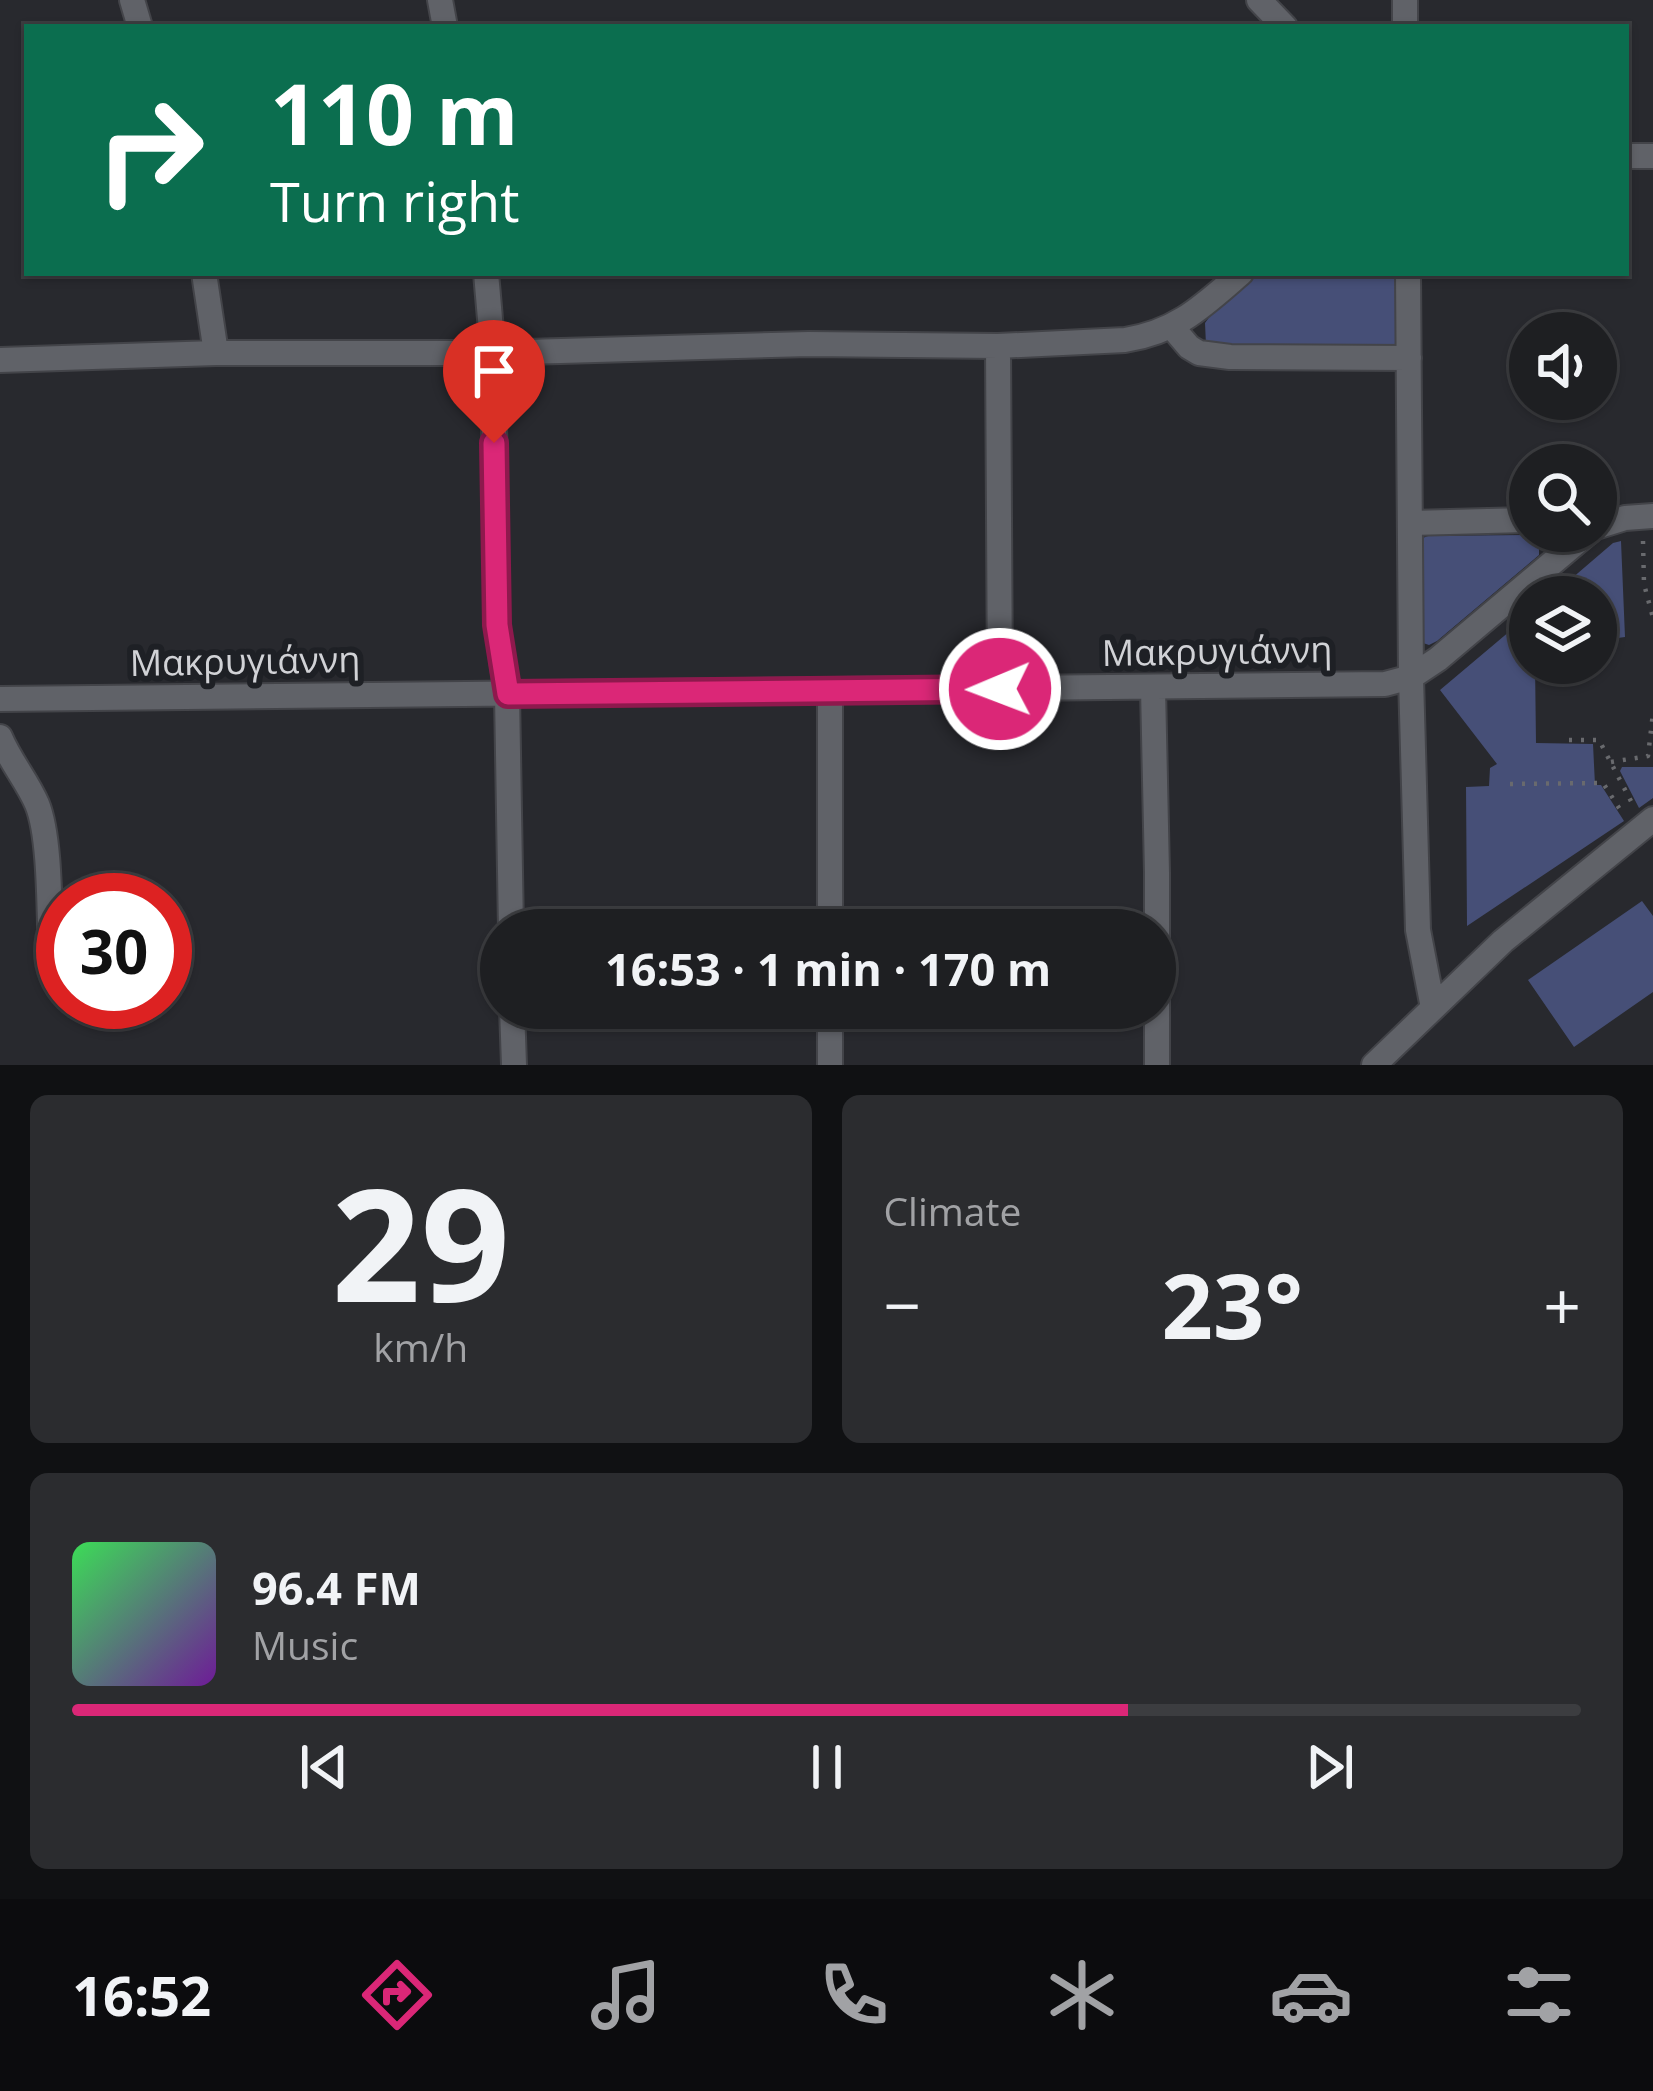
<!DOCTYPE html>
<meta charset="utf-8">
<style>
body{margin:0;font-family:"Open Sans",sans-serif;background:#2b2c2f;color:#f1f3f6;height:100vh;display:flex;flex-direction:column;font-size:45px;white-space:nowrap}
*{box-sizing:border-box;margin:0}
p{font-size:39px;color:#a1a2a5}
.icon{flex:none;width:66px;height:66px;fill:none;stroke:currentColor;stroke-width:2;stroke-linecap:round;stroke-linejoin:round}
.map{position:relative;height:1065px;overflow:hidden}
.drawer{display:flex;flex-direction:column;gap:30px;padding:30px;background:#101113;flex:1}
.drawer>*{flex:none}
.top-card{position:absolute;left:24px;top:24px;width:1605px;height:252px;border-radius:0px;box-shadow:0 3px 9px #0004,0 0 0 3px #3c3d40;background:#0b6e4f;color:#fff;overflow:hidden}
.tools{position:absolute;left:1509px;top:312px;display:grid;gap:24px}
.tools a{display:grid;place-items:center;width:108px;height:108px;border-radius:50%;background:#1e1f22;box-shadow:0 3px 9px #0004,0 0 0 3px #3c3d40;font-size:60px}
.speed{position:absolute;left:36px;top:873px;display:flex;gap:24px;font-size:60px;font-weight:700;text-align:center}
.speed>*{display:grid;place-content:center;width:156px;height:156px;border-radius:50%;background:#1e1f22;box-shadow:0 3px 9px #0004,0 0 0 3px #3c3d40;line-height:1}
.speed .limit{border:18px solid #d22;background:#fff;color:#111}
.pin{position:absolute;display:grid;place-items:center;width:102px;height:102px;color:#fff;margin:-123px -51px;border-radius:50% 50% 50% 0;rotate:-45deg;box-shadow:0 0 12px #0007}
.pin .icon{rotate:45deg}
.me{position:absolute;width:132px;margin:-66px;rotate:269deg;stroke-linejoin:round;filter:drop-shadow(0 0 9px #0008)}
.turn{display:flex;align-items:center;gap:42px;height:252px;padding:0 48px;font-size:54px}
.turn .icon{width:156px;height:156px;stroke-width:2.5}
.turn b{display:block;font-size:84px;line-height:102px}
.big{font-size:90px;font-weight:700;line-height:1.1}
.drawer .card{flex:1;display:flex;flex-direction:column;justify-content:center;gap:18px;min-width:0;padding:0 42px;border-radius:18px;background:#2b2c2f}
.drawer .dial{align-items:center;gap:0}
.dial b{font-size:156px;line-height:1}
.song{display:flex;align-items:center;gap:36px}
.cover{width:144px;height:144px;border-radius:18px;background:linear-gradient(135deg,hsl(130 70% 55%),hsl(280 70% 35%))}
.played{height:12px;border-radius:6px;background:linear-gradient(90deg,#db2777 70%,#3c3d40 70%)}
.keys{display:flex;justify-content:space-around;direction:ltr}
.heat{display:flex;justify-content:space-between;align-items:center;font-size:66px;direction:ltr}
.drawer .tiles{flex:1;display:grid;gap:30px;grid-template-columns:1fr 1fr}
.card:last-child{grid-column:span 2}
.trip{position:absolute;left:480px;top:909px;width:696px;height:120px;border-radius:60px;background:#1e1f22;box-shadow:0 3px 9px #0004,0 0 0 3px #3c3d40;font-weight:700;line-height:120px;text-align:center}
.tab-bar{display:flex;height:192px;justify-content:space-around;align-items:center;background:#0c0c0e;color:#a1a2a5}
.tab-bar .icon{width:84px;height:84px}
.tab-bar .on{color:#db2777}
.tab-bar b{font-size:54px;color:#f1f3f6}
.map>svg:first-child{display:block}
</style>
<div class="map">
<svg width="1653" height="1065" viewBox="0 0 1653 1065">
<rect width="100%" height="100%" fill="#28292e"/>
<!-- green -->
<path fill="#464f77" d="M 1260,273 L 1396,273 L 1396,348 L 1206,345 L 1205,323 L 1213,312 Z
M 1525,535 L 1534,536 L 1539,543 L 1539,555 L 1437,641 L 1429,645 L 1423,643 L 1421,636 L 1420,539 L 1428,536 Z
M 1621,541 L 1625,637 L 1596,641 L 1596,597 L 1550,597 L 1613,543 Z
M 1530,614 L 1530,663 L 1535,663 L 1536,743 L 1593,744 L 1595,785 L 1601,785 L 1624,821 L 1467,926 L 1466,787 L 1489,786 L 1490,768 L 1497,764 L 1440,690 Z
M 1622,767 L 1653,767 L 1653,798 L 1639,808 L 1620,771 Z
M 1642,901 L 1653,916 L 1653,992 L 1574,1047 L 1528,980 Z"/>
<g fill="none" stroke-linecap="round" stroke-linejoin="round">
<defs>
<path id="minor" d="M 132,0 L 140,27
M 440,0 L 445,27
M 1259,0 L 1285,27
M 1405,0 L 1405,27
M 1626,156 L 1653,156
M 204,273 L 216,353
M 486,273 L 493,353 L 497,625 L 507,694 L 511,930
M 1408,273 L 1411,677 L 1418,930 L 1433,1008
M 1172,327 L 1189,347 L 1199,353 L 1230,357 L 1409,358
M 998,346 L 1000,689
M 0,360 L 216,353 L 493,353 L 809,344 L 998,346 L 1125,340 C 1177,332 1203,306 1241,273
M 1411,523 L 1530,520
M 1596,527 L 1625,518 L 1653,516
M 1153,688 L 1157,873 L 1157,1065
M 830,691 L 830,930
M 0,699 L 1385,684 L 1411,677 L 1438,659 L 1590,531
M 0,737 C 10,761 27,781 37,804 C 51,838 49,917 51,957
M 512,1008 L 514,1065
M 830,1008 L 830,1065
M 1374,1065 L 1503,941 L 1653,819"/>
</defs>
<!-- minor casing -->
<use href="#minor" stroke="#434449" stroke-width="28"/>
<!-- path -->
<path stroke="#696a6e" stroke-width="4.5" stroke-dasharray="3 9" stroke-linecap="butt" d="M 1643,541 L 1644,584 L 1653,618
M 1569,740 L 1599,740 L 1633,805
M 1611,762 L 1648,756 L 1653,713
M 1510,784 L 1603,783 L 1621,811"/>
<!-- minor -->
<use href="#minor" stroke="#606268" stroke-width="24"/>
</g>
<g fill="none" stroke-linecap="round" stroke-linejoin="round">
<defs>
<path id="route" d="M 494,443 L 497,625 L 508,694 L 1000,689"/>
</defs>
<!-- route casing -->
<use href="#route" stroke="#8e194d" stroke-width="30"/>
<!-- route -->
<use href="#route" stroke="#db2777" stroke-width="21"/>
</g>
<g text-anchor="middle" stroke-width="12" stroke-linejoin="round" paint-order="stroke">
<!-- street labels -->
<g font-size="36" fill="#d1d2d6" stroke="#1e2025">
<text transform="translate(1217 651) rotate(-1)" y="13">Μακρυγιάννη</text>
<text transform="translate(245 661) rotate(-1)" y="13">Μακρυγιάννη</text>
</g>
</g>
</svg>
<div class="tools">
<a><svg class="icon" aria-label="sound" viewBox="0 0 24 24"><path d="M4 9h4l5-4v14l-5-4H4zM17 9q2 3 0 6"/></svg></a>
<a><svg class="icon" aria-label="search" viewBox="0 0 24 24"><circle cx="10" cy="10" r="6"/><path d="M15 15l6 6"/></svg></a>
<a><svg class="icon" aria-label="layers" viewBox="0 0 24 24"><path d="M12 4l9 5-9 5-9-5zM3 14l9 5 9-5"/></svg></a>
</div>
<div class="speed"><div class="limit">30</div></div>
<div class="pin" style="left:494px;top:443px;background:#d93025"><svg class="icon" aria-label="arrive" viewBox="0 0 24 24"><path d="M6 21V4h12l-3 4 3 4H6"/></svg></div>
<svg class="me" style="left:1000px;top:689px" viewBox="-20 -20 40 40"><circle r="17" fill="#db2777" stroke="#fff" stroke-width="3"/><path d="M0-11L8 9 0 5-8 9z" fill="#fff"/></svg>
<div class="trip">16:53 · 1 min · 170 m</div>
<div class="top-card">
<div class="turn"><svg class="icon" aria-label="right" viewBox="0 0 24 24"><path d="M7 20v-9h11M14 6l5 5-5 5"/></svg><div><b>110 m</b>Turn right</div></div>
</div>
</div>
<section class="drawer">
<div class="tiles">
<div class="card dial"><b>29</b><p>km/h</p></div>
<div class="card"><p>Climate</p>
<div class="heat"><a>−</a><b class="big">23°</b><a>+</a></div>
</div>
<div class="card">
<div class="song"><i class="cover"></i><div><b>96.4 FM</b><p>Music</p></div></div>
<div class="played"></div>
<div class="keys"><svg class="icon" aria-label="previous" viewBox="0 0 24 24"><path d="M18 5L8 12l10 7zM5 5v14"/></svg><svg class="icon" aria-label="pause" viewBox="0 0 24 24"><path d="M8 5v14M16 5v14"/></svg><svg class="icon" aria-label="next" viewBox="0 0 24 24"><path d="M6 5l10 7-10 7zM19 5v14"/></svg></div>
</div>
</div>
</section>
<nav class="tab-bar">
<b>16:52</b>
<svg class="icon on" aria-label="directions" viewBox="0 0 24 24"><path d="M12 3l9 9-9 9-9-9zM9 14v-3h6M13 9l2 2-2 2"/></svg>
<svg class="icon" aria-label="music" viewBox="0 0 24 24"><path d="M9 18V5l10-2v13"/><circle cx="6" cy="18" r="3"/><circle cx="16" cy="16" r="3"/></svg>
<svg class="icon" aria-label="phone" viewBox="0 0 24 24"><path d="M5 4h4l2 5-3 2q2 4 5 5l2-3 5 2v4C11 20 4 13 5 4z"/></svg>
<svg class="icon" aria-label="climate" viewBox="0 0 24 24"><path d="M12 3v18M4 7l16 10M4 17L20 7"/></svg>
<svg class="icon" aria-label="car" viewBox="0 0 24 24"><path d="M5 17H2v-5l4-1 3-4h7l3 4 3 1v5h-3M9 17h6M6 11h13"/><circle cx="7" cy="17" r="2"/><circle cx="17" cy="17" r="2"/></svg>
<svg class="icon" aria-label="filters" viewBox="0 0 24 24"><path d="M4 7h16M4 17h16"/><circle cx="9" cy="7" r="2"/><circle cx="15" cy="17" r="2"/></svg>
</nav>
